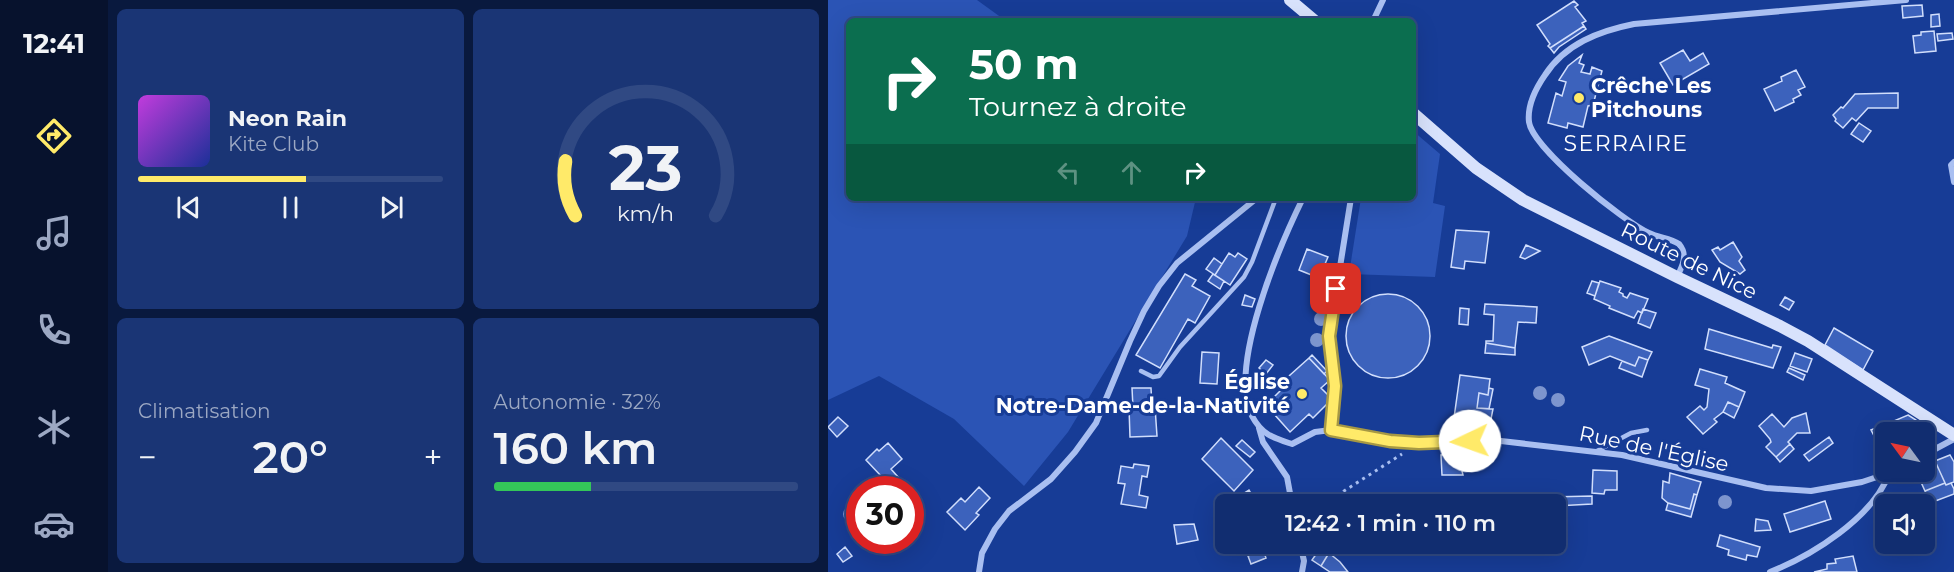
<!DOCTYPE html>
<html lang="fr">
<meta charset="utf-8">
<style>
body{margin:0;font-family:Montserrat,sans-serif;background:#1a3575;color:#f1f3f6;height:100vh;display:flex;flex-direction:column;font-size:22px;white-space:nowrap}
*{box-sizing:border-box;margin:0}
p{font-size:20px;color:#9ca8c3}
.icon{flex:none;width:33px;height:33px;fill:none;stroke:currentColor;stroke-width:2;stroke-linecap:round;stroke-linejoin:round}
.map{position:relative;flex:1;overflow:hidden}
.sheet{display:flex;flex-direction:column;gap:9px;padding:9px;background:#09193e;width:720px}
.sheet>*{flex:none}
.guide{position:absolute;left:18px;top:18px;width:570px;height:183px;border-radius:9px;box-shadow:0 6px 24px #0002,0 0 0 2px #304983;background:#0b6e4f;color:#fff;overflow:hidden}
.needle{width:39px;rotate:303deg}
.tools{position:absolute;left:1047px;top:422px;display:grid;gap:12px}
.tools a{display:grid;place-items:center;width:60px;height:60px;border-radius:9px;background:#112d70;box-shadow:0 6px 24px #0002,0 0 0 2px #304983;font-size:30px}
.speed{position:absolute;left:18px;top:476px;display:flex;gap:12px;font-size:30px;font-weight:700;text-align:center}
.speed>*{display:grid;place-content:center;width:78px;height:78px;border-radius:50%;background:#112d70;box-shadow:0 6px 24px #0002,0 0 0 2px #304983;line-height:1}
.speed .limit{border:9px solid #d22;background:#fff;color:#111}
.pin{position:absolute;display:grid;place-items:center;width:51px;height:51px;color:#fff;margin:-26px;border-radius:12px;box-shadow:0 3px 9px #0006}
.me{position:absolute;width:66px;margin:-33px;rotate:267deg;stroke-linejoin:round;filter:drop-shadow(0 0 4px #0008)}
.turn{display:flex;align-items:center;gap:21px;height:126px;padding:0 24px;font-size:27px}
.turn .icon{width:78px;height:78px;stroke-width:2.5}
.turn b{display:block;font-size:42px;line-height:51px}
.lanes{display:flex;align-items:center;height:57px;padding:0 24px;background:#0003;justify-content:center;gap:30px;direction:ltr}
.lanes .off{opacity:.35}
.big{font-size:45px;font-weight:600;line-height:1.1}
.sheet .tile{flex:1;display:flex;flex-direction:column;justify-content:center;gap:9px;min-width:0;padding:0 21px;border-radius:9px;background:#1a3575}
.sheet .dial{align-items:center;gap:0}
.dial svg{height:156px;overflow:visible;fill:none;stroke:#304983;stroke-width:7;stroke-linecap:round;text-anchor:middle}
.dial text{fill:#f1f3f6;stroke:none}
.song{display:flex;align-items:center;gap:18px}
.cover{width:72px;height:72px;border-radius:9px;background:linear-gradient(135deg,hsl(290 70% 55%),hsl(230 70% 35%))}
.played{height:6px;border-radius:3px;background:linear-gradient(90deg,#ffea69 55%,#304983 55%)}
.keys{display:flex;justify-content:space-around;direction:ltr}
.heat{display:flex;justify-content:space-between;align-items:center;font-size:33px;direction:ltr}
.charge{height:9px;border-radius:4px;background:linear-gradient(90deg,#34c759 32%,#304983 0)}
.sheet .tiles{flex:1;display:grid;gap:9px;grid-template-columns:repeat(2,1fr)}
.trip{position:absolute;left:387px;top:494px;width:351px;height:60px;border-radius:9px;background:#112d70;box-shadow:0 6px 24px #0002,0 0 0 2px #304983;font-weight:600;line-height:60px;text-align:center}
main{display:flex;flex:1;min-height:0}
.tab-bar{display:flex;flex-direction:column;width:108px;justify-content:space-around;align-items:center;background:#07122d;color:#9ca8c3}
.tab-bar .icon{width:42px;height:42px}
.tab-bar .on{color:#ffea69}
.tab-bar b{font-size:27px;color:#f1f3f6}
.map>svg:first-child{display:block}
</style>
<main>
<nav class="tab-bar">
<b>12:41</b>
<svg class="icon on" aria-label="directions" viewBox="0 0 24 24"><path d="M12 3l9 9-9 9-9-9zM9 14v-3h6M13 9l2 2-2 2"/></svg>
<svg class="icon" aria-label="music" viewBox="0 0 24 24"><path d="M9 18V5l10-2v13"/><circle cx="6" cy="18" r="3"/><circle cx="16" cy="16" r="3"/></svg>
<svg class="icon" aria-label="phone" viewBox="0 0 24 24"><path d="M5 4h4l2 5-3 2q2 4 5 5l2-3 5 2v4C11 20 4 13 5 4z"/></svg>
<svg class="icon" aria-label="climate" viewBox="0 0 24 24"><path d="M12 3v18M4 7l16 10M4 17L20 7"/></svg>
<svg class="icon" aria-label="car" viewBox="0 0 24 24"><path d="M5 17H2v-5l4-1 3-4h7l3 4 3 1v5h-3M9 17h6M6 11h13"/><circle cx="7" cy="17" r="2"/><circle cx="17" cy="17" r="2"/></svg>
</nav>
<section class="sheet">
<div class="tiles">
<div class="tile">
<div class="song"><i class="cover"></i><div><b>Neon Rain</b><p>Kite Club</p></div></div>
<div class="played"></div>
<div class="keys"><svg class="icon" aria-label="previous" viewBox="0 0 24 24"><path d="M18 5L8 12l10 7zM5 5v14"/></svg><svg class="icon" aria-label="pause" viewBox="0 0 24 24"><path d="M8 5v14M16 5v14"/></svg><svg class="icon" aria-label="next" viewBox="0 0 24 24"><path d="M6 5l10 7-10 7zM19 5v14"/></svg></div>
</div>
<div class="tile dial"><svg viewBox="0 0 100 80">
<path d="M14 69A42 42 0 1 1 86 69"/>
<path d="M14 69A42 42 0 0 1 9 41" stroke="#ffea69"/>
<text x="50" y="56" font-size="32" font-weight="700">23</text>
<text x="50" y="72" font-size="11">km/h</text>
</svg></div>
<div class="tile"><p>Climatisation</p>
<div class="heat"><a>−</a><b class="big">20°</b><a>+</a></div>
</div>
<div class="tile"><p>Autonomie · 32%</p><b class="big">160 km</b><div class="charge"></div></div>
</div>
</section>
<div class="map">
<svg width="1126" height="572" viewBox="0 0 1126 572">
<rect width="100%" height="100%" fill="#173c96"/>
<!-- green -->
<path fill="#2b54b5" d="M 0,0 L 149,0 L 178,21 L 21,21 L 21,198 L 368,198 L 359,236 L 240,432 L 196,486 L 126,419 L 51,376 L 0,400 Z
M 585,131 L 612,154 L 605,203 L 617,206 L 607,277 L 521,274 L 533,198 L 585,198 Z"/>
<!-- building -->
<path fill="#3c62bc" stroke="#d1defc" stroke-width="1.5" d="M 746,1 L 750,5 L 747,7 L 758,21 L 754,23 L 756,26 L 722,48 L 720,46 L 722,44 L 709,25 Z
M 1094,5 L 1095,16 L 1075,18 L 1074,6 Z
M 1111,14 L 1112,26 L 1103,27 L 1103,15 Z
M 756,26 L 758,29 L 731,47 L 726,53 L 722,48 Z
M 1106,31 L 1108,51 L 1087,53 L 1085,36 L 1093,35 L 1093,32 Z
M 1124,33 L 1125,39 L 1110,41 L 1109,34 Z
M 855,50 L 862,61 L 875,53 L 881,64 L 845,85 L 832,63 Z
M 754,55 L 751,63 L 756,65 L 753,72 L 762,74 L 764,67 L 774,71 L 765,105 L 760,106 L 755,127 L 740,123 L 739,128 L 720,123 L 728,93 L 734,96 L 738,82 L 731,80 L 740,66 Z
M 968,70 L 977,87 L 970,90 L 973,95 L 965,99 L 966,102 L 947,111 L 936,89 L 954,81 L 953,77 Z
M 1070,93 L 1070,108 L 1040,108 L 1028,121 L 1024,118 L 1015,128 L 1007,121 L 1008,119 L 1005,115 L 1013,107 L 1015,108 L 1027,94 Z
M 1031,123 L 1043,131 L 1035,142 L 1023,134 Z
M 628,230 L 661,232 L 657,263 L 637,261 L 636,269 L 623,267 Z
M 905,242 L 914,257 L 911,261 L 917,270 L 912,274 L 892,262 L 884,250 L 890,247 L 892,250 Z
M 698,245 L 712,251 L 697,259 L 692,257 Z
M 479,249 L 500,257 L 491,278 L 471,270 Z
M 401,253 L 407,257 L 410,253 L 419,259 L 402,285 L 387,275 Z
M 386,258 L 394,264 L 387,275 L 378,269 Z
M 357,274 L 368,280 L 364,286 L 382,296 L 367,323 L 360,319 L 332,368 L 308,355 Z
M 385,274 L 396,281 L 392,289 L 380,281 Z
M 764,281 L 771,283 L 767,296 L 759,293 Z
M 772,281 L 793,288 L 791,292 L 795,294 L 795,296 L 799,298 L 802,293 L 820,299 L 814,313 L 810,311 L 806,318 L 781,308 L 782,306 L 766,299 Z
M518 336a42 42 0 1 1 84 0a42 42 0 1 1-84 0Z
M 417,295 L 427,299 L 424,307 L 414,305 Z
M 957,297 L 966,302 L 961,310 L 952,305 Z
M 657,304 L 709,307 L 708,323 L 690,322 L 687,348 L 658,343 L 658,341 L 665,341 L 666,315 L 656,314 Z
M 632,308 L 641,309 L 640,325 L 631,324 Z
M 815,309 L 828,313 L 822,328 L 810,323 Z
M 1006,328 L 1045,351 L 1035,370 L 997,345 Z
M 881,329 L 944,348 L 945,345 L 953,347 L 945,368 L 877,349 Z
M 781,336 L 824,352 L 820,360 L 811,357 L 807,366 L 782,356 L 761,365 L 754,347 Z
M 658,343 L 687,348 L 687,355 L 657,353 Z
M 374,352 L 391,353 L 389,384 L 372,383 Z
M 967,353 L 984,359 L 979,372 L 962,366 Z
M 484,355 L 499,371 L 496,374 L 481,358 Z
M 811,357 L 820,360 L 814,377 L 791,368 L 794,361 L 807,366 Z
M 481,358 L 502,380 L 493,388 L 504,399 L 485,418 L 481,414 L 462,432 L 438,405 L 455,388 L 451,385 Z
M 438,360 L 445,365 L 438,374 L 431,368 Z
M 961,368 L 977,375 L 975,380 L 959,372 Z
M 872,369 L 899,377 L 897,383 L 917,392 L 911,407 L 900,402 L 895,412 L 886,419 L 889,422 L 875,434 L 859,417 L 872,406 L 876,410 L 879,407 L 881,389 L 867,385 Z
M 632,375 L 662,379 L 660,395 L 651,393 L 649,408 L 665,409 L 662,424 L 626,418 Z
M 304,388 L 323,388 L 324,407 L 327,407 L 329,436 L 302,437 L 301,408 L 305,408 Z
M 661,388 L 665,389 L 661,409 L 649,408 L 651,393 L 660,395 Z
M 900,402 L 911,407 L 906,418 L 895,412 Z
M 978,413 L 982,433 L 969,433 L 960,442 L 962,444 L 948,457 L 938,447 L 943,442 L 942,439 L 931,426 L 944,414 L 956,427 L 964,418 Z
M 1080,415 L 1088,420 L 1093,432 L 1068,432 L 1061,423 Z
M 10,417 L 20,426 L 9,437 L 0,427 Z
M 1061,423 L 1068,432 L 1058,432 L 1058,459 L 1043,430 Z
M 1001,437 L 1005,443 L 981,461 L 976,455 Z
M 393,438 L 425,470 L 406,491 L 374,459 Z
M 414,440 L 427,452 L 422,457 L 408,446 Z
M 60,443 L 74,459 L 63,469 L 70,477 L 58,488 L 51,480 L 54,477 L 38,460 L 49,449 L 51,451 Z
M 962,444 L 966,449 L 952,462 L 948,457 Z
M 629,454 L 629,458 L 645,457 L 646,470 L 634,471 L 635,475 L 614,475 L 613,455 Z
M 1122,455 L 1126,462 L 1126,482 L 1118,485 L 1107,461 Z
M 1107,461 L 1117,483 L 1097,491 L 1088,471 L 1096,471 L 1096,465 Z
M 306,464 L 321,466 L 319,477 L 314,476 L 311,495 L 320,497 L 318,508 L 293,504 L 297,484 L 290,483 L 293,466 L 305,468 Z
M 765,470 L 789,471 L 789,490 L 777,490 L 776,494 L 764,493 Z
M 842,473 L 873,482 L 869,495 L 866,494 L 862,509 L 840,503 L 834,498 L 835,481 L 841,483 Z
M 1117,483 L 1118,485 L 1123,483 L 1126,489 L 1126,494 L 1102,503 L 1097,491 Z
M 151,487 L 162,498 L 148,513 L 151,515 L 137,530 L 119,512 L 133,498 L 137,502 Z
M 421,490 L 425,497 L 413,502 L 410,497 Z
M 866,494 L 869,495 L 863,517 L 838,510 L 840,503 L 862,509 Z
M 764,496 L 764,504 L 728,506 L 728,504 L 722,504 L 722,497 Z
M 997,501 L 1003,519 L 962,532 L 956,514 Z
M 928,519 L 940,521 L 943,530 L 927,531 Z
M 366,524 L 370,540 L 349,544 L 346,525 Z
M 892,535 L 932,547 L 929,557 L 919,555 L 918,560 L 900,555 L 901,550 L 889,546 Z
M 415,543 L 437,543 L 439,548 L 420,556 L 419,554 L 417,555 L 415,550 L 417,549 Z
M 496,543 L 504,548 L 493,566 L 484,560 Z
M 17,547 L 24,556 L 15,562 L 9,554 Z
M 435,550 L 438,558 L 423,564 L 420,556 Z
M 501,553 L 512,562 L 520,572 L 502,572 L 493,566 Z
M 1025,556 L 1029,572 L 986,572 L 999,569 L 999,564 L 1008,563 L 1007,559 Z"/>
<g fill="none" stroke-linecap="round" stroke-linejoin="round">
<!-- path -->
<path stroke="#a9bff1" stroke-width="3" stroke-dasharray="3 4.5" stroke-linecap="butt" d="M 507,504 L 516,491 L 574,454"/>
<!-- lane -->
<path stroke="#a9bff1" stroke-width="4.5" d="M 313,371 L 325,377 L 331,376 L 352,347 L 416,277 L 424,262 L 448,198
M 769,451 L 803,433 L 819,430"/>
<!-- street -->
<path stroke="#a9bff1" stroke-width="6" d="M 545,21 L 555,0
M 1126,162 L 1123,165 L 1126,182
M 475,198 C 452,245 399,367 424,416 C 434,435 446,438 464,444 L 487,432 L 503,430 L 562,441 L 591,443 L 673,441 L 794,455 L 938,488 L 983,491 L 1034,482 L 1067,471
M 849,277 C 855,265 860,255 851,244 C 842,238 831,238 821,233 C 795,221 705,149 701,122 C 699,105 708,88 717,75 C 737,44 771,31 806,24 L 1078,0
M 431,428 L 435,442 L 459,477 L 464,504
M 503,430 L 507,386 L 501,336 L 523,198
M 1096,455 L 1126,439
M 472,543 L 476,561 L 474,572
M 151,572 L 154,553 L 167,529 L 181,511 L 223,479 L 247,452 L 268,423 L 302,341 L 316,311 L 331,286 L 349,263 L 429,198
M 942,572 C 985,555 1044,518 1061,474"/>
<!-- secondary -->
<path stroke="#d8e2fc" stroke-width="12" d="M 462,0 L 487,21
M 585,113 L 648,168 L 695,200 L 849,277 L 952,326 L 980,341 L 1126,435"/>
</g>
<!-- trees -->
<g fill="#7d95ce">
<circle cx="493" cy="319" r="7"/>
<circle cx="489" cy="340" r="7"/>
<circle cx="712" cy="393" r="7"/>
<circle cx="730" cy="400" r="7"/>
<circle cx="897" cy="502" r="7"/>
<circle cx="22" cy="514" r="7"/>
</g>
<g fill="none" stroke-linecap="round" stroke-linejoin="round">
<defs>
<path id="route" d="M 508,289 L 501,336 L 507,386 L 503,430 L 562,441 L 591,443 L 642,441"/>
</defs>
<!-- route casing -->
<use href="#route" stroke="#a69844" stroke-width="15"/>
<!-- route -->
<use href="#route" stroke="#ffea69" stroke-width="10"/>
</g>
<!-- markers -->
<g fill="#ffea69" stroke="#173c96" stroke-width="2">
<circle cx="751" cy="98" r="6"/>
<circle cx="474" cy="394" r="6"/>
</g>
<g text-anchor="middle" stroke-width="6" stroke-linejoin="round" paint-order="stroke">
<!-- poi labels -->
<g font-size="21" font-weight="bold" fill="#fff" stroke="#173c96" text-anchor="start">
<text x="763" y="93">Crêche Les<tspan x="763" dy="24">Pitchouns</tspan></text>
<text x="462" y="389" text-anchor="end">Église<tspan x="462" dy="24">Notre-Dame-de-la-Nativité</tspan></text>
</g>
<!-- street labels -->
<g font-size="21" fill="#fff" stroke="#173c96">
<text transform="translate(861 261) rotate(26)" y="7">Route de Nice</text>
<text transform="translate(826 449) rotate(12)" y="7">Rue de l'Église</text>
</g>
<!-- neighbourhood labels -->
<g font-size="22" letter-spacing="1.5" fill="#fff" stroke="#173c96">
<text x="798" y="151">SERRAIRE</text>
</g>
</g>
</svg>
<div class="tools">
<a><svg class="needle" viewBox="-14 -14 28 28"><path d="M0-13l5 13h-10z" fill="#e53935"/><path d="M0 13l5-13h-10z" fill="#9ca8c3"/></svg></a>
<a><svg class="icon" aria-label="sound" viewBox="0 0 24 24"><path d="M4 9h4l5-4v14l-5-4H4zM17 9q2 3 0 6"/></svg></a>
</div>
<div class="speed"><div class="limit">30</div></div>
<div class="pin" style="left:508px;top:289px;background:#d93025"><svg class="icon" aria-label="arrive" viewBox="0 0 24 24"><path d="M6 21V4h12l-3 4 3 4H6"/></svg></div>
<svg class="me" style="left:642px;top:441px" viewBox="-20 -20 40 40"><circle r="19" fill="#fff"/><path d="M0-13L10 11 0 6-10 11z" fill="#ffea69"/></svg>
<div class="trip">12:42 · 1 min · 110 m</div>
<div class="guide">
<div class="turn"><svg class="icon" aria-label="right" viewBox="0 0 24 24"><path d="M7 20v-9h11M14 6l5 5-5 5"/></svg><div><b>50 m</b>Tournez à droite</div></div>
<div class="lanes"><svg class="icon off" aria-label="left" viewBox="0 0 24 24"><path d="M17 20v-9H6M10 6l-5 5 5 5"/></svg><svg class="icon off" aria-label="ahead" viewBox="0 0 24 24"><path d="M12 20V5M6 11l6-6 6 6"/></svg><svg class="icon" aria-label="right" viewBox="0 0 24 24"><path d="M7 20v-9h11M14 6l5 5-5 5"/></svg></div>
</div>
</div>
</main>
